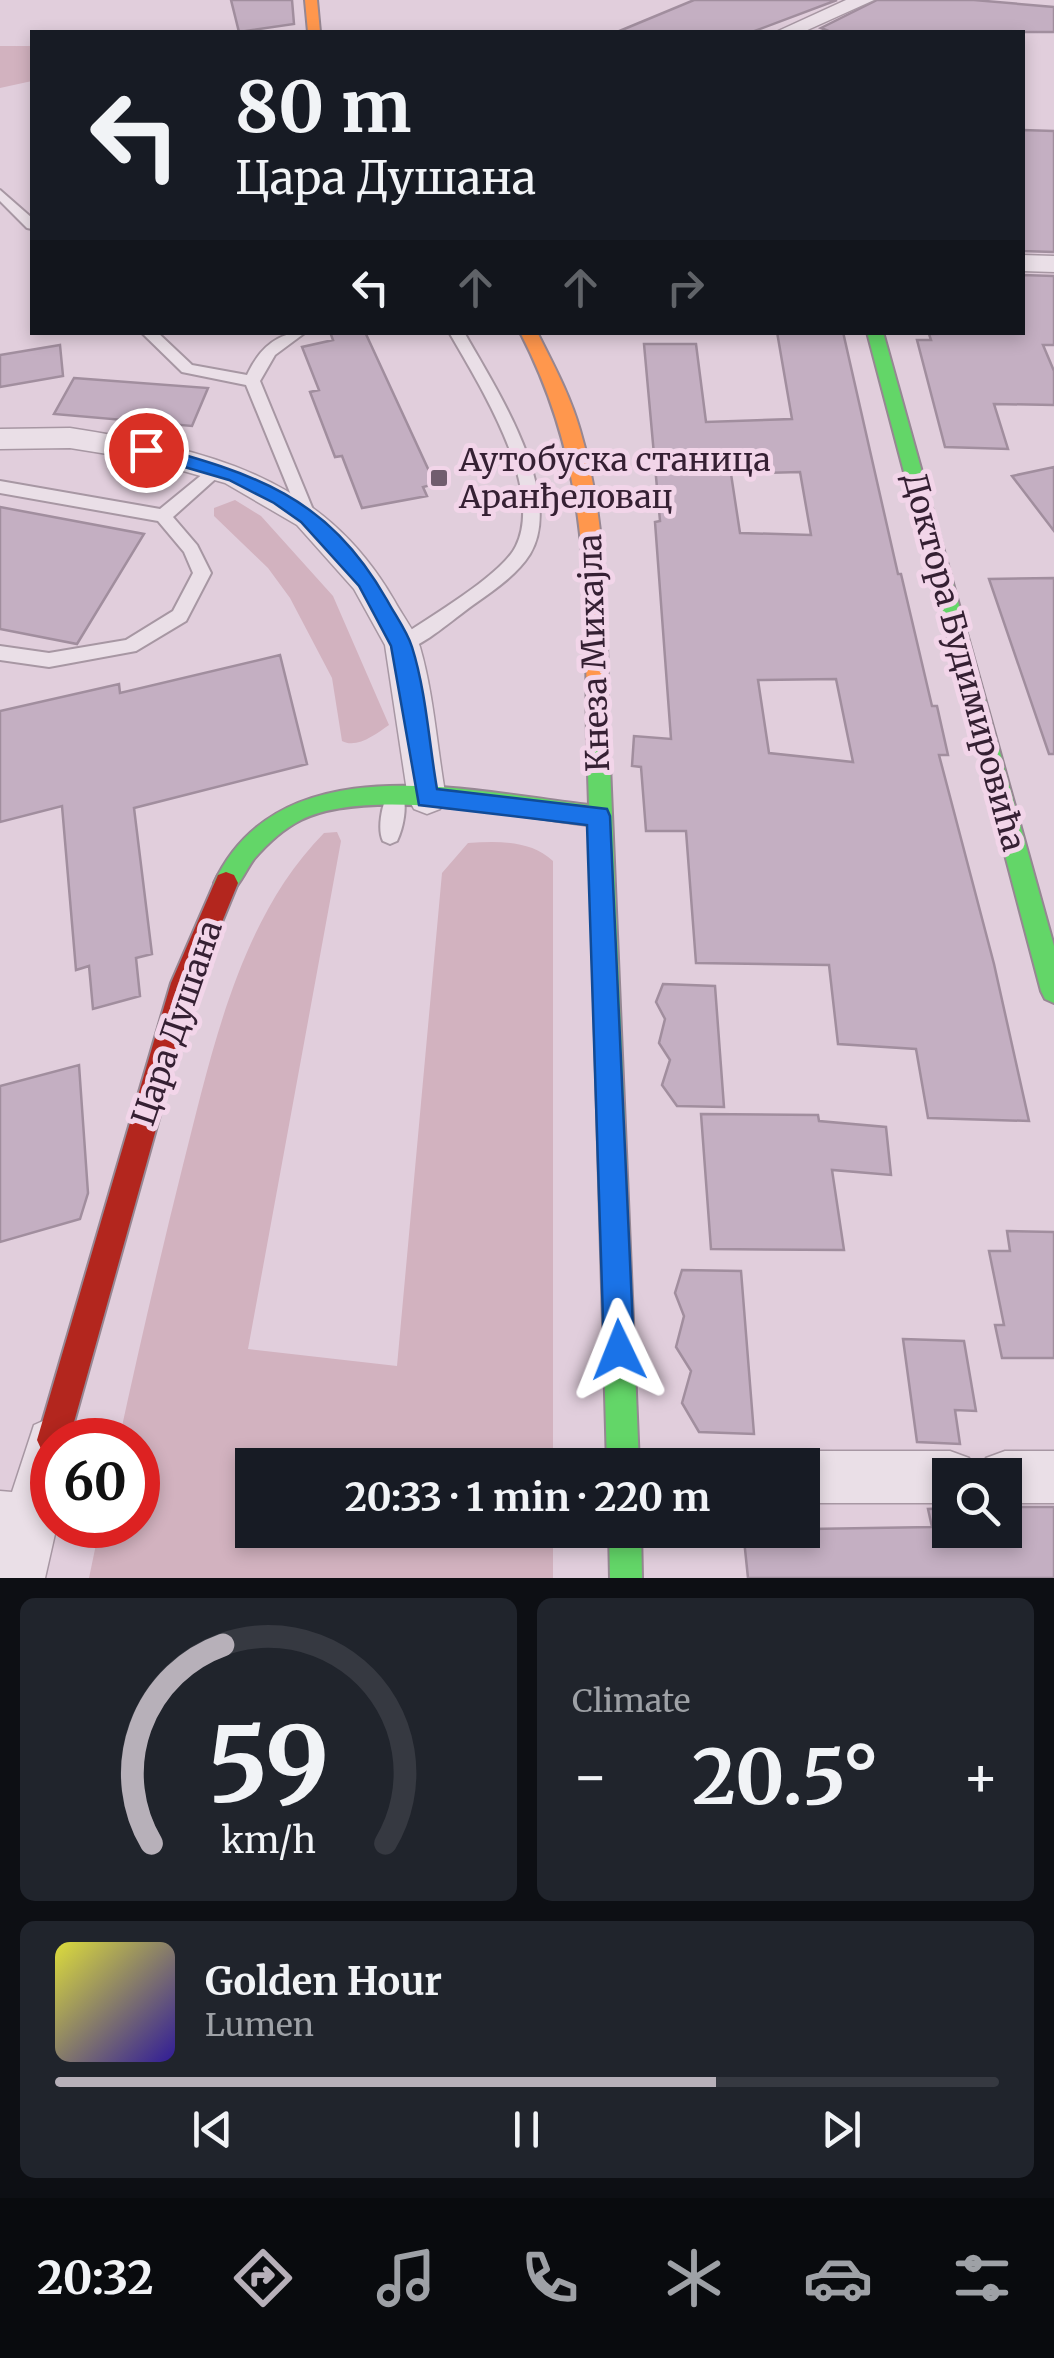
<!DOCTYPE html>
<meta charset="utf-8">
<style>
body{margin:0;font-family:Merriweather,serif;background:#20242c;color:#f1f3f6;height:100vh;display:flex;flex-direction:column;font-size:38px;white-space:nowrap}
*{box-sizing:border-box;margin:0}
p{font-size:32px;color:#9ea1a6}
.icon{flex:none;width:55px;height:55px;fill:none;stroke:currentColor;stroke-width:2;stroke-linecap:round;stroke-linejoin:round}
.map{position:relative;height:1578px;overflow:hidden}
.details{display:flex;flex-direction:column;gap:20px;padding:20px;background:#0d0f14;flex:1}
.details>*{flex:none}
.banner{position:absolute;left:30px;top:30px;width:995px;height:305px;border-radius:0px;box-shadow:0 5px 15px #0003;background:#171b24;color:#f1f3f6;overflow:hidden}
.tools{position:absolute;left:932px;top:1458px;display:grid;gap:20px}
.tools a{display:grid;place-items:center;width:90px;height:90px;border-radius:0px;background:#171b24;box-shadow:0 5px 15px #0003;font-size:50px}
.speed{position:absolute;left:30px;top:1418px;display:flex;gap:20px;font-size:50px;font-weight:700;text-align:center}
.speed>*{display:grid;place-content:center;width:130px;height:130px;border-radius:50%;background:#171b24;box-shadow:0 5px 15px #0003;line-height:1}
.speed .limit{border:15px solid #d22;background:#fff;color:#111}
.pin{position:absolute;display:grid;place-items:center;width:85px;height:85px;color:#fff;margin:-42px;border:5px solid #fff;border-radius:50%;box-shadow:0 2px 10px #0007}
.me{position:absolute;width:110px;margin:-55px;rotate:358deg;stroke-linejoin:round;filter:drop-shadow(0 0 8px #0008)}
.turn{display:flex;align-items:center;gap:35px;height:210px;padding:0 40px;font-size:45px}
.turn .icon{width:130px;height:130px;stroke-width:2.5}
.turn b{display:block;font-size:70px;line-height:85px}
.lanes{display:flex;align-items:center;height:95px;padding:0 40px;background:#0003;justify-content:center;gap:50px;direction:ltr}
.lanes .off{opacity:.35}
.big{font-size:75px;font-weight:700;line-height:1.1}
.details .card{flex:1;display:flex;flex-direction:column;justify-content:center;gap:15px;min-width:0;padding:0 35px;border-radius:15px;background:#20242c}
.details .dial{align-items:center;gap:0}
.dial svg{height:260px;overflow:visible;fill:none;stroke:#363941;stroke-width:7;stroke-linecap:round;text-anchor:middle}
.dial text{fill:#f1f3f6;stroke:none}
.song{display:flex;align-items:center;gap:30px}
.cover{width:120px;height:120px;border-radius:15px;background:linear-gradient(135deg,hsl(60 70% 55%),hsl(250 70% 35%))}
.played{height:10px;border-radius:5px;background:linear-gradient(90deg,#b7b0b9 70%,#363941 70%)}
.keys{display:flex;justify-content:space-around;direction:ltr}
.heat{display:flex;justify-content:space-between;align-items:center;font-size:55px;direction:ltr}
.details .tiles{flex:1;display:grid;gap:20px;grid-template-columns:1fr 1fr}
.card:last-child{grid-column:span 2}
.trip{position:absolute;left:235px;top:1448px;width:585px;height:100px;border-radius:0px;background:#171b24;box-shadow:0 5px 15px #0003;font-weight:700;line-height:100px;text-align:center}
.tab-bar{display:flex;height:160px;justify-content:space-around;align-items:center;background:#090b0e;color:#9ea1a6}
.tab-bar .icon{width:70px;height:70px}
.tab-bar .selected{color:#b7b0b9}
.tab-bar b{font-size:45px;color:#f1f3f6}
.map>svg:first-child{display:block}
</style>
<div class="map">
<svg width="1054" height="1578" viewBox="0 0 1054 1578">
<rect width="100%" height="100%" fill="#e1cedc"/>
<!-- green -->
<path fill="#d2b2bf" d="M 0,46 L 32,46 L 32,81 L 0,88 Z
M 235,500 L 261,516 L 333,596 L 389,725 C 376,734 357,749 342,741 L 332,678 L 290,598 L 268,568 L 214,516 L 214,508 Z
M 337,832 L 341,841 L 248,1349 L 397,1366 L 442,873 L 468,843 C 498,841 531,840 553,861 L 553,1465 L 252,1465 L 252,1530 L 553,1530 L 553,1578 L 89,1578 L 100,1525 L 138,1525 L 138,1440 L 119,1440 C 139,1348 160,1257 183,1165 C 212,1052 239,919 324,833 Z"/>
<!-- building -->
<path fill="#c4afc2" stroke="#a18e9e" stroke-width="2.5" fill-rule="evenodd" d="M 231,0 L 292,0 L 294,24 L 239,32 Z
M 694,0 L 837,0 L 752,32 L 617,32 Z
M 877,0 L 974,0 L 1054,7 L 1054,32 L 831,32 L 821,28 Z
M 1022,130 L 1054,131 L 1054,252 L 1022,251 Z
M 1022,275 L 1054,276 L 1054,345 L 1043,345 L 1054,371 L 1054,405 L 994,404 L 1008,449 L 945,447 L 917,340 L 931,340 L 929,334 L 1022,332 Z
M 330,332 L 365,332 L 435,484 L 423,487 L 427,496 L 362,508 L 342,456 L 335,457 L 310,392 L 319,390 L 302,347 L 333,340 Z
M 777,332 L 843,332 L 898,574 L 901,574 L 932,706 L 937,706 L 948,755 L 939,755 L 994,964 L 1029,1121 L 928,1118 L 916,1049 L 838,1044 L 829,965 L 696,963 L 686,831 L 646,831 L 641,767 L 632,766 L 634,736 L 671,739 L 655,522 L 660,521 L 644,344 L 696,344 L 706,422 L 792,419 ZM 800,472 L 811,535 L 740,533 L 731,474 ZM 836,679 L 853,762 L 769,753 L 758,680 Z
M 60,345 L 63,376 L 0,387 L 0,355 Z
M 74,378 L 208,388 L 192,426 L 54,414 Z
M 1054,467 L 1054,531 L 1012,476 Z
M 0,507 L 144,534 L 77,644 L 0,629 Z
M 1054,578 L 1054,754 L 1049,754 L 989,579 Z
M 280,655 L 307,764 L 134,808 L 152,954 L 136,958 L 140,996 L 93,1009 L 89,966 L 76,970 L 62,806 L 0,822 L 0,711 L 119,684 L 120,693 Z
M 663,984 L 715,986 L 724,1107 L 677,1106 L 662,1085 L 670,1060 L 659,1043 L 665,1019 L 656,1002 Z
M 79,1065 L 88,1193 L 80,1219 L 0,1242 L 0,1086 Z
M 701,1114 L 818,1115 L 819,1121 L 886,1127 L 891,1175 L 832,1170 L 844,1250 L 711,1249 Z
M 1007,1231 L 1054,1232 L 1054,1358 L 1002,1358 L 995,1325 L 1004,1325 L 989,1251 L 1010,1251 Z
M 682,1270 L 741,1271 L 754,1434 L 699,1432 L 682,1403 L 691,1371 L 676,1347 L 684,1316 L 675,1293 Z
M 903,1339 L 964,1341 L 976,1411 L 955,1410 L 960,1444 L 917,1442 Z
M 1005,1507 L 1054,1507 L 1054,1578 L 748,1578 L 743,1530 L 932,1527 L 928,1509 L 950,1508 L 950,1530 L 1005,1530 Z"/>
<g fill="none" stroke-linecap="round" stroke-linejoin="round">
<defs>
<path id="lane" d="M 0,190 L 32,218 L 32,229 L 27,228 L 0,201 Z
M 141,332 L 157,332 L 192,365 L 247,375 C 259,349 277,332 306,332 L 275,355 L 260,381 L 316,517 L 314,521 L 302,521 L 300,517 L 246,385 L 182,372 Z
M 449,332 L 464,332 C 493,384 566,494 530,554 C 517,575 493,591 473,605 C 451,621 427,643 402,652 L 396,650 L 393,645 L 396,640 C 424,620 502,576 516,546 C 545,487 478,383 449,332 Z
M 215,464 L 221,466 L 221,474 L 173,517 L 197,545 L 211,573 L 186,621 L 136,651 L 49,667 L 0,660 L 0,646 L 49,653 L 126,640 L 173,611 L 193,573 L 184,552 L 158,521 L 0,493 L 0,481 L 160,509 Z
M 395,790 L 402,793 C 408,805 403,829 397,841 L 390,844 L 383,841 C 377,829 382,805 388,793 Z"/>
<path id="street" d="M 846,0 L 874,0 L 803,32 L 776,32 Z
M 1022,255 L 1054,256 L 1054,272 L 1022,271 Z
M 70,428 C 204,449 321,474 394,600 C 402,615 415,631 420,647 C 434,695 437,749 446,798 L 440,809 L 427,814 L 414,809 L 408,798 L 385,645 L 354,589 L 297,525 L 225,483 L 145,460 L 70,448 L 0,449 L 0,429 Z
M 52,1417 L 70,1425 L 77,1440 L 52,1440 L 52,1525 L 57,1525 L 45,1578 L 0,1578 L 0,1491 L 12,1492 L 34,1425 Z
M 802,1451 L 950,1451 L 969,1458 L 975,1475 L 950,1475 L 950,1503 L 802,1503 L 802,1465 L 781,1465 L 783,1458 Z
M 1005,1451 L 1054,1451 L 1054,1503 L 1005,1503 L 1005,1475 L 980,1475 L 986,1458 Z"/>
<path id="fast" d="M 867,332 L 883,332 L 1054,946 L 1054,1003 L 1045,999 L 1041,991 Z
M 598,732 L 606,735 L 609,741 L 639,1465 L 607,1465 L 589,825 C 517,816 366,787 301,820 C 283,829 267,844 254,859 C 245,871 239,889 226,894 L 218,891 L 214,883 C 279,743 467,791 589,805 L 587,741 L 590,735 Z
M 609,1530 L 641,1530 L 642,1578 L 610,1578 Z"/>
<path id="slow" d="M 305,0 L 317,0 L 320,32 L 308,32 Z
M 520,332 L 537,332 C 553,364 570,395 580,430 C 610,530 606,638 609,741 L 606,747 L 590,747 L 587,741 C 585,589 592,472 520,332 Z"/>
<path id="jam" d="M 226,872 L 234,875 L 238,883 L 197,983 L 69,1440 L 52,1440 L 52,1455 L 42,1451 L 37,1440 L 171,983 L 218,875 Z"/>
</defs>
<!-- lane casing -->
<use href="#lane" stroke="#a797a3" stroke-width="4"/>
<!-- street casing -->
<use href="#street" stroke="#a797a3" stroke-width="3"/>
<!-- fast casing -->
<use href="#fast" stroke="#968793" stroke-width="4"/>
<!-- slow casing -->
<use href="#slow" stroke="#968793" stroke-width="4"/>
<!-- jam casing -->
<use href="#jam" stroke="#968793" stroke-width="4"/>
<!-- lane -->
<use href="#lane" fill="#eadfe7" fill-rule="evenodd"/>
<!-- street -->
<use href="#street" fill="#eadfe7" fill-rule="evenodd"/>
<!-- fast -->
<use href="#fast" fill="#63d668" fill-rule="evenodd"/>
<!-- slow -->
<use href="#slow" fill="#ff974d" fill-rule="evenodd"/>
<!-- jam -->
<use href="#jam" fill="#b3261e" fill-rule="evenodd"/>
</g>
<!-- route -->
<path fill="#1a73e8" stroke="#114b97" stroke-width="2.5" d="M 146,444 C 254,474 327,495 387,600 C 395,615 407,631 412,647 C 426,691 429,743 437,789 L 607,809 L 610,816 L 634,1350 L 630,1361 L 619,1365 L 608,1361 L 604,1350 L 587,825 L 419,805 L 391,646 L 359,586 L 301,522 L 274,503 L 229,480 L 140,454 L 140,445 Z"/>
<!-- markers -->
<rect fill="#715d6e" stroke="#f2d5e9" stroke-width="4" x="429" y="468" width="20" height="20" rx="5"/>
<g text-anchor="middle" stroke-width="10" stroke-linejoin="round" paint-order="stroke">
<!-- poi labels -->
<g font-size="32" fill="#352033" stroke="#f2d5e9" text-anchor="start">
<text x="459" y="471">Аутобуска станица<tspan x="459" dy="37">Аранђеловац</tspan></text>
</g>
<!-- street labels -->
<g font-size="32" fill="#352033" stroke="#f2d5e9">
<text transform="translate(594 653) rotate(-92)" y="11">Кнеза Михајла</text>
<text transform="translate(964 662) rotate(75)" y="11">Доктора Будимировића</text>
<text transform="translate(177 1023) rotate(-71)" y="11">Цара Душана</text>
</g>
</g>
</svg>
<div class="tools">
<a><svg class="icon" aria-label="search" viewBox="0 0 24 24"><circle cx="10" cy="10" r="6"/><path d="M15 15l6 6"/></svg></a>
</div>
<div class="speed"><div class="limit">60</div></div>
<div class="pin" style="left:146px;top:450px;background:#d93025"><svg class="icon" aria-label="arrive" viewBox="0 0 24 24"><path d="M6 21V4h12l-3 4 3 4H6"/></svg></div>
<svg class="me" style="left:619px;top:1350px" viewBox="-20 -20 40 40"><path d="M0-17L14 15 0 8-14 15z" fill="#1a73e8" stroke="#fff" stroke-width="4"/></svg>
<div class="trip">20:33 · 1 min · 220 m</div>
<div class="banner">
<div class="turn"><svg class="icon" aria-label="left" viewBox="0 0 24 24"><path d="M17 20v-9H6M10 6l-5 5 5 5"/></svg><div><b>80 m</b>Цара Душана</div></div>
<div class="lanes"><svg class="icon" aria-label="left" viewBox="0 0 24 24"><path d="M17 20v-9H6M10 6l-5 5 5 5"/></svg><svg class="icon off" aria-label="ahead" viewBox="0 0 24 24"><path d="M12 20V5M6 11l6-6 6 6"/></svg><svg class="icon off" aria-label="ahead" viewBox="0 0 24 24"><path d="M12 20V5M6 11l6-6 6 6"/></svg><svg class="icon off" aria-label="right" viewBox="0 0 24 24"><path d="M7 20v-9h11M14 6l5 5-5 5"/></svg></div>
</div>
</div>
<section class="details">
<div class="tiles">
<div class="card dial"><svg viewBox="0 0 100 80">
<path d="M14 69A42 42 0 1 1 86 69"/>
<path d="M14 69A42 42 0 0 1 36 8" stroke="#b7b0b9"/>
<text x="50" y="56" font-size="32" font-weight="700">59</text>
<text x="50" y="72" font-size="11">km/h</text>
</svg></div>
<div class="card"><p>Climate</p>
<div class="heat"><a>−</a><b class="big">20.5°</b><a>+</a></div>
</div>
<div class="card">
<div class="song"><i class="cover"></i><div><b>Golden Hour</b><p>Lumen</p></div></div>
<div class="played"></div>
<div class="keys"><svg class="icon" aria-label="previous" viewBox="0 0 24 24"><path d="M18 5L8 12l10 7zM5 5v14"/></svg><svg class="icon" aria-label="pause" viewBox="0 0 24 24"><path d="M8 5v14M16 5v14"/></svg><svg class="icon" aria-label="next" viewBox="0 0 24 24"><path d="M6 5l10 7-10 7zM19 5v14"/></svg></div>
</div>
</div>
</section>
<nav class="tab-bar">
<b>20:32</b>
<svg class="icon selected" aria-label="directions" viewBox="0 0 24 24"><path d="M12 3l9 9-9 9-9-9zM9 14v-3h6M13 9l2 2-2 2"/></svg>
<svg class="icon" aria-label="music" viewBox="0 0 24 24"><path d="M9 18V5l10-2v13"/><circle cx="6" cy="18" r="3"/><circle cx="16" cy="16" r="3"/></svg>
<svg class="icon" aria-label="phone" viewBox="0 0 24 24"><path d="M5 4h4l2 5-3 2q2 4 5 5l2-3 5 2v4C11 20 4 13 5 4z"/></svg>
<svg class="icon" aria-label="climate" viewBox="0 0 24 24"><path d="M12 3v18M4 7l16 10M4 17L20 7"/></svg>
<svg class="icon" aria-label="car" viewBox="0 0 24 24"><path d="M5 17H2v-5l4-1 3-4h7l3 4 3 1v5h-3M9 17h6M6 11h13"/><circle cx="7" cy="17" r="2"/><circle cx="17" cy="17" r="2"/></svg>
<svg class="icon" aria-label="filters" viewBox="0 0 24 24"><path d="M4 7h16M4 17h16"/><circle cx="9" cy="7" r="2"/><circle cx="15" cy="17" r="2"/></svg>
</nav>
